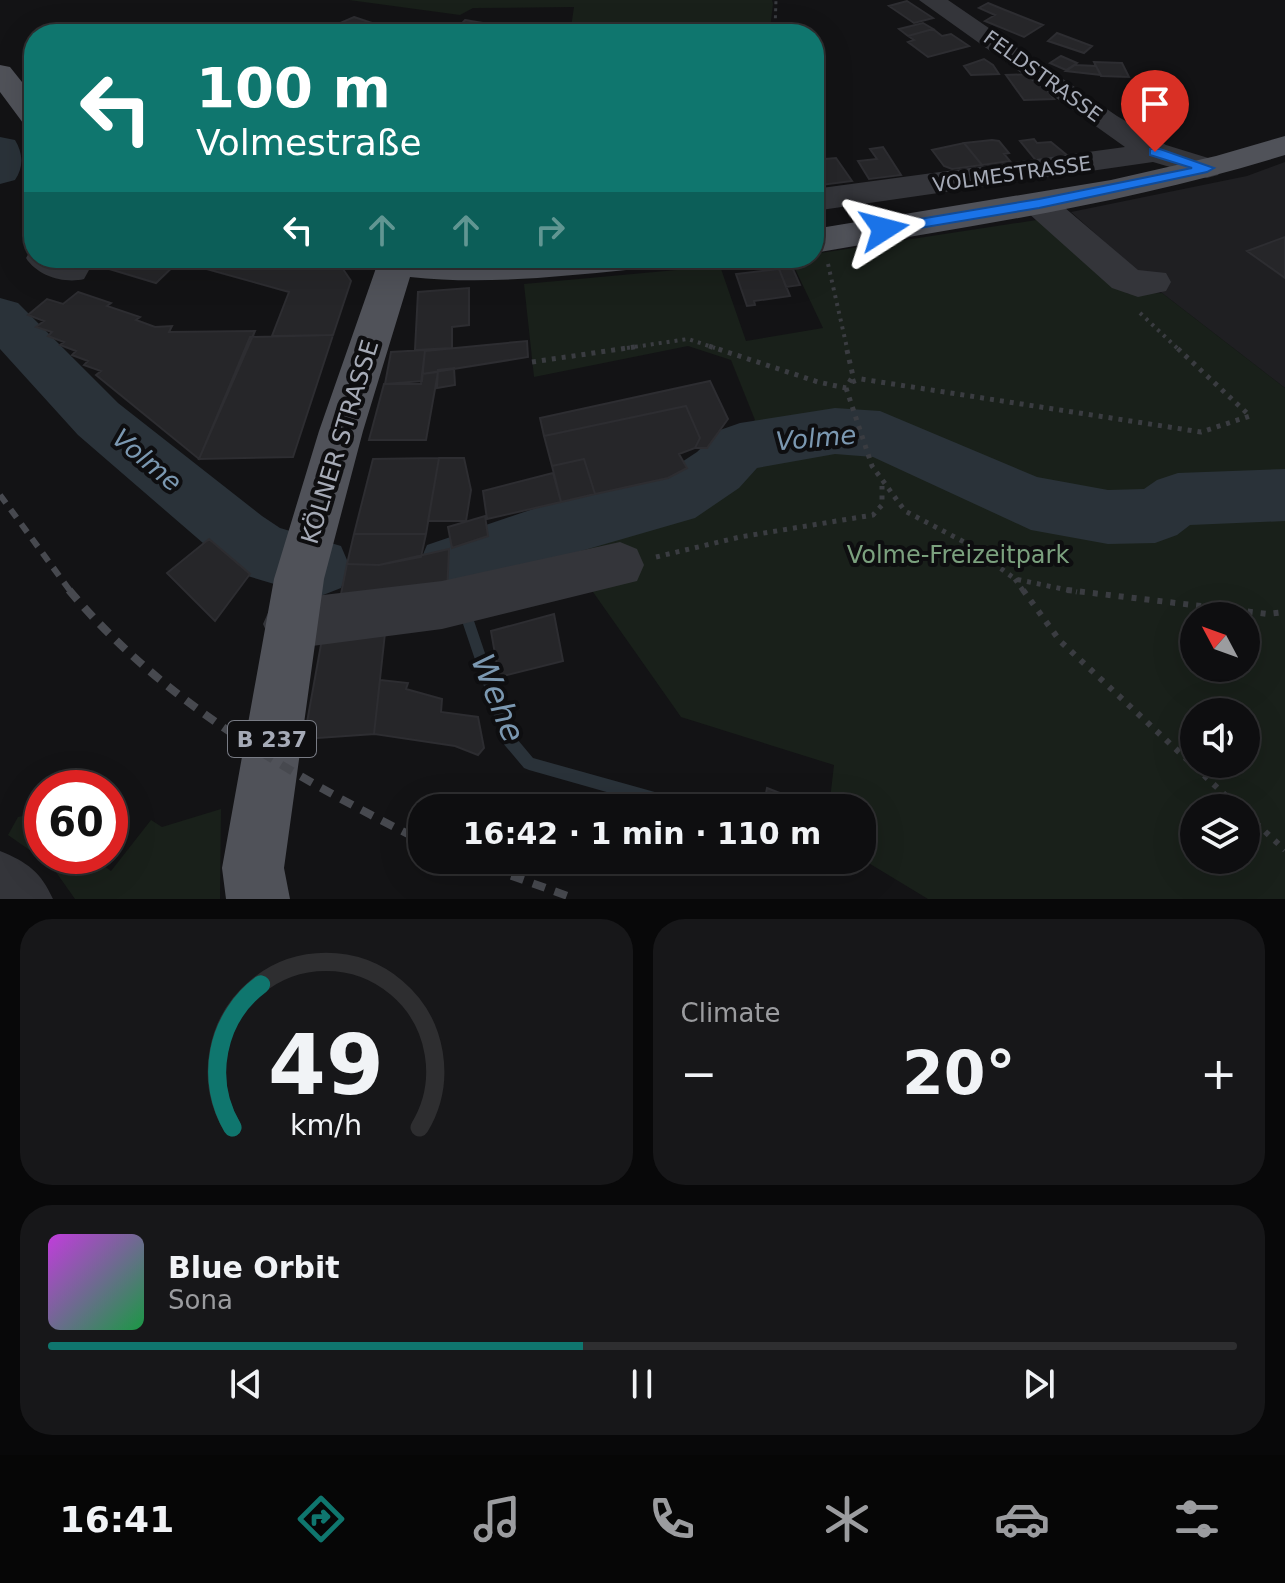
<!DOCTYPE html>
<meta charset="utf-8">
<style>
body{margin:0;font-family:"DejaVu Sans",sans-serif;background:#171719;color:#f1f3f6;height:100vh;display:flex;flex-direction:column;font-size:30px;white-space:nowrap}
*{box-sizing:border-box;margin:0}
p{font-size:26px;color:#9b9c9f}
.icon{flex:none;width:44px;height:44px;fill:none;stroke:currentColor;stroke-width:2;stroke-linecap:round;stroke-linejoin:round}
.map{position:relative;height:899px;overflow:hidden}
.panel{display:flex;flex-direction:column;gap:20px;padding:20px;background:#080809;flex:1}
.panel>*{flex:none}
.hud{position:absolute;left:24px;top:24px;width:800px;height:244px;border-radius:32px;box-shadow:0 8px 32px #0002,0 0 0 2px #2e2e30;background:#0f766e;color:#fff;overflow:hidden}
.needle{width:52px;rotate:311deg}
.tools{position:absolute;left:1180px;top:602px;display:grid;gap:16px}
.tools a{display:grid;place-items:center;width:80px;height:80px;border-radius:50%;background:#0e0e10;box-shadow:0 8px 32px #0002,0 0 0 2px #2e2e30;font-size:40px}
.speed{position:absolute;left:24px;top:770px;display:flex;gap:16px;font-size:40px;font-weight:700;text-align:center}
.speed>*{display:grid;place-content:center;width:104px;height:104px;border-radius:50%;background:#0e0e10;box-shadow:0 8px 32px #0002,0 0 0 2px #2e2e30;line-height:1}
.speed .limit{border:12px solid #d22;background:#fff;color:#111}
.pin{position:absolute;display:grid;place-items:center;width:68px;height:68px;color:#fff;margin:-82px -34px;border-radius:50% 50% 50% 0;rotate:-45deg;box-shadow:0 0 8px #0007}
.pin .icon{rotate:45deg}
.me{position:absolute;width:88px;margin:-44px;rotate:81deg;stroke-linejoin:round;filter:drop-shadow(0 0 6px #0008)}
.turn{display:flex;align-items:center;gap:28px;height:168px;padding:0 40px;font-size:36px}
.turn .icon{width:104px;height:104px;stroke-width:2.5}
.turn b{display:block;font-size:56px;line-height:68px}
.lanes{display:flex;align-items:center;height:76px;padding:0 40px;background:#0003;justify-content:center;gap:40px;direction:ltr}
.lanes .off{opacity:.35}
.big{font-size:60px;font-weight:700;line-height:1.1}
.panel .tile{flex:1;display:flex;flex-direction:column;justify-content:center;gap:12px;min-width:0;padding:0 28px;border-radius:32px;background:#171719}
.panel .dial{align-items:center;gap:0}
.dial svg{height:208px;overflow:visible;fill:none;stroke:#2e2e30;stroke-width:7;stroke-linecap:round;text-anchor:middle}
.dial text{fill:#f1f3f6;stroke:none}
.song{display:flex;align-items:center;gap:24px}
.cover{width:96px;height:96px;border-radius:12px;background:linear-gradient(135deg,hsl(290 70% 55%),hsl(140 70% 35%))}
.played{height:8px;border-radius:4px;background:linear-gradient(90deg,#0f766e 45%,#2e2e30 45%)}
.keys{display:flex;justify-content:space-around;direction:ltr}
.heat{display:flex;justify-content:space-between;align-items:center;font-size:44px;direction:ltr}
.panel .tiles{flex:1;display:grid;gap:20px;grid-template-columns:1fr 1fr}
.tile:last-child{grid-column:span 2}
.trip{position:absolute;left:408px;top:794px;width:468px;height:80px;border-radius:32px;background:#0e0e10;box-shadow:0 8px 32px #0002,0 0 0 2px #2e2e30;font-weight:700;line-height:80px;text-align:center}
.menu{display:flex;height:128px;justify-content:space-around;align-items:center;background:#060606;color:#9b9c9f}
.menu .icon{width:56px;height:56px}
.menu .selected{color:#0f766e}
.menu b{font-size:36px;color:#f1f3f6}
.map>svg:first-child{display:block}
</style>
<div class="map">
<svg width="1285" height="899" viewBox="0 0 1285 899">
<rect width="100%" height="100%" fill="#131315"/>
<!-- built -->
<path fill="#1f1f22" d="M 1285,162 L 1285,388 L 1162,293 L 1071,212 L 1247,176 Z"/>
<!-- green -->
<path fill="#19201a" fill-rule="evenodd" d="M 349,0 L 772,0 L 773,4 L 770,28 L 761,34 L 570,34 L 574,7 L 473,8 L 460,15 Z
M 1043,219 L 1128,294 L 1162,293 L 1285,388 L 1285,899 L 928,899 L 862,859 L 862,808 L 829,808 L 834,765 L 681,717 L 567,555 L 514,565 L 504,527 L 650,496 L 716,456 L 755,420 L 731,360 L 688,346 L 534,377 L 524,284 L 720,266 L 746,341 L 823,328 L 790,258 L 814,258 L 814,254 ZM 1194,616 L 1246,616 L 1246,668 L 1194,668 ZM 1194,712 L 1246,712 L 1246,764 L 1194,764 ZM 1194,808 L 1246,808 L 1246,860 L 1194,860 Z
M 221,809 L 220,899 L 75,899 L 51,865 L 8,835 L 18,817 L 32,814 L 42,821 L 42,856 L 90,856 L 111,871 L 151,820 L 162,827 Z"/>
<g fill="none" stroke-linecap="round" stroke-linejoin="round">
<!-- stream -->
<path fill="#2a3239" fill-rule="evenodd" d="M 450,561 L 454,562 L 464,589 L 462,593 L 458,594 L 454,593 L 444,566 L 446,562 Z
M 465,606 L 469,608 L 471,612 L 512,733 L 533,758 L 687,801 L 692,803 L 694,808 L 663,808 L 529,770 L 524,768 L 502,742 L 501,737 L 459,612 L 461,608 Z"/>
<!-- river -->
<path fill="#2a3239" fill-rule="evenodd" d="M 0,137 L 15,140 C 23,153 24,167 15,180 L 0,184 Z
M 0,298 L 18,303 L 118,403 L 262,516 L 280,528 L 341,546 L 350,567 L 341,588 L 318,597 L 241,574 L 218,556 L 78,435 L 0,349 Z
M 835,408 L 880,411 L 1037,477 L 1108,490 L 1144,489 L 1157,480 L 1178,473 L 1285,469 L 1285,521 L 1190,525 L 1177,535 L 1155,543 L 1108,544 L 1031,530 L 873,457 L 835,454 L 757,468 L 739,488 L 695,518 L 536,564 L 450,596 L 427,587 L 418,566 L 427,545 L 536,508 L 659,477 L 697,452 L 720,430 L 740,423 Z"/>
</g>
<!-- building -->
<path fill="#262629" stroke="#2d2d31" stroke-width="2" d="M 907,1 L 933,18 L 914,23 L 889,6 Z
M 988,3 L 1005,10 L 1043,25 L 1024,37 L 985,21 L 995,15 L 979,8 Z
M 354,17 L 387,28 L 377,34 L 326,33 L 335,28 L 331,27 Z
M 465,20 L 501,26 L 516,26 L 510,34 L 452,34 Z
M 923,23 L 933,29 L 908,36 L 899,29 Z
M 933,29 L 942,36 L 951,34 L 969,46 L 928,57 L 908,42 L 914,40 L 908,36 Z
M 1057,33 L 1081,42 L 1092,46 L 1084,53 L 1048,41 Z
M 1061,56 L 1077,63 L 1066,70 L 1050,63 Z
M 984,59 L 993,65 L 999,74 L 971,75 L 964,66 Z
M 1094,62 L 1122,63 L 1129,77 L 1101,76 Z
M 1075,65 L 1096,66 L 1101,75 L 1066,71 Z
M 1034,74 L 1054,99 L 1024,100 L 1006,75 Z
M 1034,139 L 1037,143 L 1051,142 L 1068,156 L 1038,163 L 1020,141 Z
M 992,140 L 999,141 L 1009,153 L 1004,154 L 1010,161 L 982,165 L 964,143 Z
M 964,143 L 982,165 L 952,169 L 944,166 L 932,150 Z
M 883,147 L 901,175 L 869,179 L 858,161 L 877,159 L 870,149 Z
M 836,158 L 852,181 L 821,185 L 814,173 L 814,160 Z
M 1285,237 L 1285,278 L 1247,251 Z
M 117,258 L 182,258 L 156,283 L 106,268 Z
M 214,258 L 303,258 L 343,269 L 351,281 L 333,335 L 272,336 L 289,292 L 203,268 Z
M 792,267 L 800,285 L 786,287 L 779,269 Z
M 779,269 L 790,296 L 754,301 L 755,305 L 747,306 L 736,274 Z
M 469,288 L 469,325 L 452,327 L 452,348 L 415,350 L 418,292 Z
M 78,292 L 111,303 L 107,306 L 140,317 L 136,320 L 155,327 L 172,326 L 169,332 L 255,331 L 199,459 L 96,375 L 101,371 L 84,365 L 88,361 L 72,355 L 76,351 L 60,345 L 64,342 L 48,336 L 52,332 L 36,327 L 44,321 L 28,315 L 47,299 L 63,304 Z
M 333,335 L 293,457 L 199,459 L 250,337 Z
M 527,341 L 528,357 L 422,374 L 425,351 Z
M 425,350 L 422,381 L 385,384 L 391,352 Z
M 454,368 L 455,385 L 437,388 L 438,370 Z
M 438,372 L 426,440 L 369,440 L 384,384 L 421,384 L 422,374 Z
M 710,381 L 728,419 L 707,448 L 695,448 L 700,438 L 686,406 L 544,436 L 540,418 Z
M 686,406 L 700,438 L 695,448 L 679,454 L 687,468 L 668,478 L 595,494 L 584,459 L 552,466 L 544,436 Z
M 439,458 L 464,458 L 471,490 L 466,521 L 428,521 Z
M 439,458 L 426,534 L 354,534 L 373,459 Z
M 584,459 L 595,494 L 561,502 L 552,466 Z
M 553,473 L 561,502 L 487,519 L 483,491 Z
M 485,516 L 488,536 L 452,548 L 448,527 Z
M 354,534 L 426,534 L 421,557 L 379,565 L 347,564 Z
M 209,539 L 250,574 L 215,621 L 167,573 Z
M 449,549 L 447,593 L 340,599 L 347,564 L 379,565 Z
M 554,614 L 563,661 L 499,677 L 491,631 Z
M 385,633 L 374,734 L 304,739 L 322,639 Z
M 380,680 L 408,683 L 406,689 L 442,699 L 441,712 L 478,717 L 484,748 L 478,755 L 455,746 L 374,734 Z
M 767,788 L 795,799 L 794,808 L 763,808 Z"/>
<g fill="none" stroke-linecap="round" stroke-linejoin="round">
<!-- path-far3 -->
<path stroke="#3a3c41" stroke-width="3" stroke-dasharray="3 4" stroke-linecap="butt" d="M 766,34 L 775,29 L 776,0"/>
<!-- path-far2 -->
<path stroke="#3a3c41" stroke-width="4" stroke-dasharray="3 5" stroke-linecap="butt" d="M 828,264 L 847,348
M 1140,313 L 1177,348
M 627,348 L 688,339 L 715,348"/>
<!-- path-far1 -->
<path stroke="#3a3c41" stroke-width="5" stroke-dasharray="4 6" stroke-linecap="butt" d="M 709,346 L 818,382 L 846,388 L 853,376 L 846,346
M 532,362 L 641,346
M 852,382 L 861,379 L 1201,432 L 1250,416 L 1175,346
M 846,388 L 872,466 L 905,511 L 968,544 L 1015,579 L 1077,592
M 656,557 L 740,537 L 873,515 L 882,505 L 882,486
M 1015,579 L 1024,592"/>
<!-- path -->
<path stroke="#3a3c41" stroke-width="6" stroke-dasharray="5 8" stroke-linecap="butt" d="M 1023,590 L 1060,641 L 1239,808
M 1067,590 L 1268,614 L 1285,612
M 1246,814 L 1285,850"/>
<!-- minor -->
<path fill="#34353a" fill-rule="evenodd" d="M 919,0 L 948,0 L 1117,116 L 1166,145 L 1218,161 L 1223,168 L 1218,175 L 1207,178 L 1153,162 L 814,211 L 814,189 L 1125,147 Z
M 245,22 L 264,28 L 268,34 L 197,34 L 201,28 Z
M 1039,193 L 1051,196 L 1138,270 L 1166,273 L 1171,282 L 1166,291 L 1138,297 L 1112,288 L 1027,212 L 1022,204 L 1027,196 Z
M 31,249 L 34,249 L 34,258 C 53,258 78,252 89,270 L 84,279 C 65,284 37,276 26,258 Z
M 620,542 L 637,549 L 644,565 L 637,581 L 442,629 L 289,649 L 271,642 L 263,624 L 271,606 L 289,599 L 442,581 Z
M 0,851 C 27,862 41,872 53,899 L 0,899 Z"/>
<!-- major -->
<path fill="#505259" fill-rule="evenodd" d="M 0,65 L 10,67 L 34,97 L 34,126 L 23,123 L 0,92 Z
M 1285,136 L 1285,155 C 1131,203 972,226 814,253 L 814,229 L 1111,180 L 1216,156 Z
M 364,258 L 644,258 L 639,267 L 626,270 C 554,277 482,285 410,277 L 363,431 L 324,579 L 284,868 L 290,899 L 226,899 L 222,868 L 274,579 L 319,431 L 376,268 L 369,267 Z"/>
<!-- rail-far1 -->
<path stroke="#47494f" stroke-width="6" stroke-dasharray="10 8" stroke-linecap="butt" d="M 0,495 L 71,592"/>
<!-- rail -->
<path stroke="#47494f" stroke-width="8" stroke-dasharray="13 10" stroke-linecap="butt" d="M 69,590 C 164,703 292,776 422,841
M 468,860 L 576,899"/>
</g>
<!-- route -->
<path fill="#1a73e8" stroke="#114b97" stroke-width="2" d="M 1150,149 L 1160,149 L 1214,168 L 1207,172 L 1039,208 L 884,234 L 877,229 L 884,225 L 1039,199 L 1192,168 L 1150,155 Z"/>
<g text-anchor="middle" stroke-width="8" stroke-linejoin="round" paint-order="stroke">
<!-- far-street labels -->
<g font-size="20" fill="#a5aab6" stroke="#0e0e10">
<text transform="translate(1043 76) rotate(36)" y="7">FELDSTRASSE</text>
<text transform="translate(1012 174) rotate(-8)" y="7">VOLMESTRASSE</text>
</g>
<!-- shield labels -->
<rect fill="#0e0e10" stroke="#787b84" stroke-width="2" x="228" y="721" width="88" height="36" rx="6"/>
<g font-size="22" font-weight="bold" fill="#a5aab6">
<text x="272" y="747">B 237</text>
</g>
<!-- street labels -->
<g font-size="24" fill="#a5aab6" stroke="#0e0e10">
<text transform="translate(340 442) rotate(-73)" y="8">KÖLNER STRASSE</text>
</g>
<!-- park labels -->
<g font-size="24" fill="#7ba17e" stroke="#0e0e10">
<text x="958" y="563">Volme-Freizeitpark</text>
</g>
<!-- water labels -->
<g font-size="26" font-style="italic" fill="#7b98b1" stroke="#0e0e10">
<text transform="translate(816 438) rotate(-5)" y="9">Volme</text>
<text transform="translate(147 460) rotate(40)" y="9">Volme</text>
</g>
<!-- near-water labels -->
<g font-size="32" font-style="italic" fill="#7b98b1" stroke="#0e0e10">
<text transform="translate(498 698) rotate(68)" y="11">Wehe</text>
</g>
</g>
</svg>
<div class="tools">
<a><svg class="needle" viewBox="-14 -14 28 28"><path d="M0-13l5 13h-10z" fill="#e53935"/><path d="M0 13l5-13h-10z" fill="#9b9c9f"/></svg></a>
<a><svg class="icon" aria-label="sound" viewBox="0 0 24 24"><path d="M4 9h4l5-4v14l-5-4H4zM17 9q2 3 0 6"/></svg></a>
<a><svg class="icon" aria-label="layers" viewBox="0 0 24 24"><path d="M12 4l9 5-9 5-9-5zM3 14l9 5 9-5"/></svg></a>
</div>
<div class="speed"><div class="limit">60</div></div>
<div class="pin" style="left:1155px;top:152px;background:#d93025"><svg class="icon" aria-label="arrive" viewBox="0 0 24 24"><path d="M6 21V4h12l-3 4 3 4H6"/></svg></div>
<svg class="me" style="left:884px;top:229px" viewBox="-20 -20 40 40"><path d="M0-17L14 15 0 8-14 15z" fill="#1a73e8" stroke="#fff" stroke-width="4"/></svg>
<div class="trip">16:42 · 1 min · 110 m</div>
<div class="hud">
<div class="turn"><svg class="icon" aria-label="left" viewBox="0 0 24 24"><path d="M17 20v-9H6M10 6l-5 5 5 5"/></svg><div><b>100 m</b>Volmestraße</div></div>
<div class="lanes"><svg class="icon" aria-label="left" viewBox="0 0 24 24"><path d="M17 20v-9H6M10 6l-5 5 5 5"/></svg><svg class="icon off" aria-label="ahead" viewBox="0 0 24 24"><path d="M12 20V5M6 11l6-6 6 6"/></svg><svg class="icon off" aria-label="ahead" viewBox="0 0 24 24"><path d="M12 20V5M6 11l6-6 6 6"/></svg><svg class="icon off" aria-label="right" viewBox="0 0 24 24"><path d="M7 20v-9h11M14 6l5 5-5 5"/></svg></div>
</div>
</div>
<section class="panel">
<div class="tiles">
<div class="tile dial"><svg viewBox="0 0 100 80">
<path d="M14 69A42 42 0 1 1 86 69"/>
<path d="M14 69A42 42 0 0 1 25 14" stroke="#0f766e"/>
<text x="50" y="56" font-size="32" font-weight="700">49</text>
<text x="50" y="72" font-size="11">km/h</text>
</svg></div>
<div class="tile"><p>Climate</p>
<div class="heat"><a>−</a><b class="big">20°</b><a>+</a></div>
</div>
<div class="tile">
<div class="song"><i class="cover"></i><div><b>Blue Orbit</b><p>Sona</p></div></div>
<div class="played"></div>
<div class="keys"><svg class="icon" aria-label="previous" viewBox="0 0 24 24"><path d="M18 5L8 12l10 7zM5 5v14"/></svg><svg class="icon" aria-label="pause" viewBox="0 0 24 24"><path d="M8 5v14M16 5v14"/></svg><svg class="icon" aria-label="next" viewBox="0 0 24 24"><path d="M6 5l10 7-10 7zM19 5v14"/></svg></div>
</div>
</div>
</section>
<nav class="menu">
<b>16:41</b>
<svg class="icon selected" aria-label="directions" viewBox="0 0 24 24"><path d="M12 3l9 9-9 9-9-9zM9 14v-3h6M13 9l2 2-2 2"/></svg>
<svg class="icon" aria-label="music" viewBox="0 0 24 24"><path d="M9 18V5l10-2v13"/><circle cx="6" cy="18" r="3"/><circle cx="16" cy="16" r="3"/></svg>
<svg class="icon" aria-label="phone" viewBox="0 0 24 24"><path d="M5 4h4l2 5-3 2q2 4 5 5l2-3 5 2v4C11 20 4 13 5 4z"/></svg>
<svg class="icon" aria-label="climate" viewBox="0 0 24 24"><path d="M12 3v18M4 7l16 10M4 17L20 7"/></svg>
<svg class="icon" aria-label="car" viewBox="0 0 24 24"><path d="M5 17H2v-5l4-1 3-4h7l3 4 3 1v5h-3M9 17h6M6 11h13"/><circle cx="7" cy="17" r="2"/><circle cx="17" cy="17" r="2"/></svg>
<svg class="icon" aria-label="filters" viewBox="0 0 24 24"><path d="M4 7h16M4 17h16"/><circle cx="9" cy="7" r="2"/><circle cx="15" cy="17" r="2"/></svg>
</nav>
